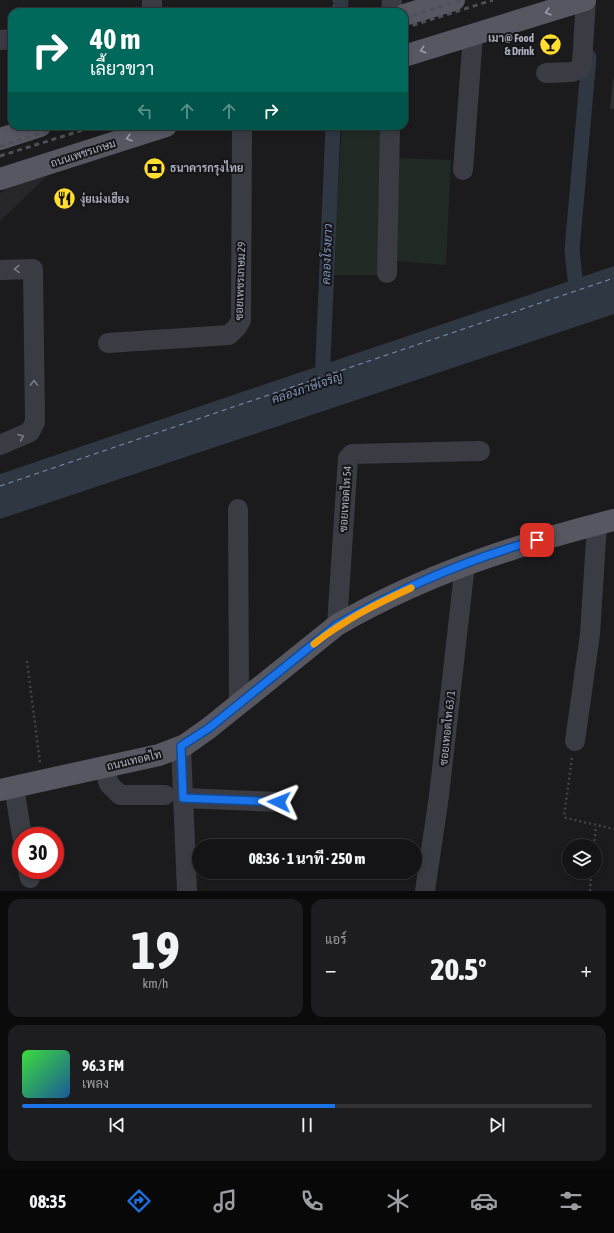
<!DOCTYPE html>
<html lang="th">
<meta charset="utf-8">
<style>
body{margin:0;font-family:"Asap Condensed",Sarabun,sans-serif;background:#1d1d1f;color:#f1f3f6;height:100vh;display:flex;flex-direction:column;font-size:15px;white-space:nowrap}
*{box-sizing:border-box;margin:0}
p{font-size:13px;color:#9d9ea1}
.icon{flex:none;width:22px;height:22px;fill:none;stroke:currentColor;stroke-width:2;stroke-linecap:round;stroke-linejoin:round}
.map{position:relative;height:891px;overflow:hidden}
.details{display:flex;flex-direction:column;gap:8px;padding:8px;background:#0b0b0c;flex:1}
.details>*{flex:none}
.top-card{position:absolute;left:8px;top:8px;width:400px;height:122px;border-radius:12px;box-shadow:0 2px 6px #0003,0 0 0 1px #333335;background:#00695c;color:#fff;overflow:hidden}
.controls{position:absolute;left:562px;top:839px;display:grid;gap:8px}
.controls a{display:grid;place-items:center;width:40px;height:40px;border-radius:50%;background:#141416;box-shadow:0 2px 6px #0003,0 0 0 1px #333335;font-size:20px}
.speed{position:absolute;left:12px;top:827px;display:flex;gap:8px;font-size:20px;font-weight:700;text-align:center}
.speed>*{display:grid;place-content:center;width:52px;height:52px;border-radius:50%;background:#141416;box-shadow:0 2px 6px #0003,0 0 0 1px #333335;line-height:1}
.speed .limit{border:6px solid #d22;background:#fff;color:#111}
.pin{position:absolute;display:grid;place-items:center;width:34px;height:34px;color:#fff;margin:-17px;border-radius:8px;box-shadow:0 2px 6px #0006}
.me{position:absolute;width:44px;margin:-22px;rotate:272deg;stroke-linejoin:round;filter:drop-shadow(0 0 3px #0008)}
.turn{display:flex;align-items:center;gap:14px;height:84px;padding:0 16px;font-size:18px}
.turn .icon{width:52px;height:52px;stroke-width:2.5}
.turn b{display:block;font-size:28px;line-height:34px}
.lanes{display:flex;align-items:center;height:38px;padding:0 16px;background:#0003;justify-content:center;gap:20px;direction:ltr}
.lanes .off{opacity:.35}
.big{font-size:30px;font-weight:800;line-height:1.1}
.details .card{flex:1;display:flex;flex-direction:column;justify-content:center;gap:6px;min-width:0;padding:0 14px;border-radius:12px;background:#1d1d1f}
.details .dial{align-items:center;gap:0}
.dial b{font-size:52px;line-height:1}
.song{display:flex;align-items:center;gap:12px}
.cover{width:48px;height:48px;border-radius:6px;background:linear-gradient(135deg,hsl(120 70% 55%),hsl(210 70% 35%))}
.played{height:4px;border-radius:2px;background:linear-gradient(90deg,#1a73e8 55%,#333335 55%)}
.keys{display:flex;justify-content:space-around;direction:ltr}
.heat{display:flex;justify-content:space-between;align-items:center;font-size:22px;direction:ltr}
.details .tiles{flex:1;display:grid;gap:8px;grid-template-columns:1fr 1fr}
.card:last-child{grid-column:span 2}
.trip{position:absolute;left:192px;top:839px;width:230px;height:40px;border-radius:20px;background:#141416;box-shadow:0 2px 6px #0003,0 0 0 1px #333335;font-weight:800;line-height:40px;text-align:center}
.tabs{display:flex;height:64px;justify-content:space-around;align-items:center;background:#080809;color:#9d9ea1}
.tabs .icon{width:28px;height:28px}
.tabs .active{color:#1a73e8}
.tabs b{font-size:18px;color:#f1f3f6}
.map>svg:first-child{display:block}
</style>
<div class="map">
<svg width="614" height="891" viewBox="0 0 614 891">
<rect width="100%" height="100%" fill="#1b1b1d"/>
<!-- built -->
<path fill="#27262b" d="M 27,175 L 47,176 L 0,221 L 0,193 Z"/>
<!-- green -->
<path fill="#202923" d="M 342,126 L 385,126 L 399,158 L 451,160 L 446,265 L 395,261 L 394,275 L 332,275 Z"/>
<!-- water -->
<path fill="#2f3743" d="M 614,266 L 614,314 L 0,519 L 0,474 Z"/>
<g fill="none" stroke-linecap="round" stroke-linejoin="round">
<!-- canal -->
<path stroke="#2f3743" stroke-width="15" d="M 340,11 L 341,0
M 577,297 L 572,250 L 589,57
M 322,383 L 333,126"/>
<!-- ferry -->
<path stroke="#8196bb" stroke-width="1" stroke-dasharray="5 4" stroke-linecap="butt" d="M 0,486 L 614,278"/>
</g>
<!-- building -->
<path fill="#2e2d31" d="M 613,79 L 614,79 L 614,109 L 610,109 Z"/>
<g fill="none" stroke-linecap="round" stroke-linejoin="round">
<!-- path -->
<path stroke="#41424a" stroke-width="2.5" stroke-dasharray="2 3" stroke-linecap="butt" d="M 333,12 L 334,0
M 27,661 L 40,763
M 572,758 L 564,816 L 566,818 L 614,829
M 594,846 L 596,826
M 590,891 L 591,872"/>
<!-- minor -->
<path stroke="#3b3b43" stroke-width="20" d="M 152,0 L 152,12
M 391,12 L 392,0
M 0,40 L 12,39
M 546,73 L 572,72 L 580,69 L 582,63 L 586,0
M 463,170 L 473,35
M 0,270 L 33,269 L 35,422 L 30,432 L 0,445
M 387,273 L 390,126
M 108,343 L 229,335 L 237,327 L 241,320 L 242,126
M 238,509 L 239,704
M 337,625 L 348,458 L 352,454 L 480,451
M 575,741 L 590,634 L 597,524
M 181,747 L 187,891
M 104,768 L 109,784 L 120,795 L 165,795
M 14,787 L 22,836
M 183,798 L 279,802
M 28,870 L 30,878
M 425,891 L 439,796 L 465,564"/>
<!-- major -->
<path stroke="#575762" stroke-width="22" d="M 404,15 L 454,0
M 404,56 L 585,0
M 0,139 L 40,126
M 0,179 L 166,126
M 0,790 L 159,755 L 185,745 L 209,728 L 337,625 C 425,574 516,545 614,520"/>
<!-- rail -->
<path stroke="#4e4f58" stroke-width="3" stroke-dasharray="5 4" stroke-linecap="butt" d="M 404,18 L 462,0
M 404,28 L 493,0
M 0,146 L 64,126
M 0,156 L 96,126"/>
</g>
<!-- one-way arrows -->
<defs><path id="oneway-chevron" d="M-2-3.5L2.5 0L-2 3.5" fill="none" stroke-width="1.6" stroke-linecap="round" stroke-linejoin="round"/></defs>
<g stroke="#9b9dac">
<use href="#oneway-chevron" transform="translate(548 12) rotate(163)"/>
<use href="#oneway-chevron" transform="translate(423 50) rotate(163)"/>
<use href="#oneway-chevron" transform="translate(129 138) rotate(162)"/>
</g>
<g stroke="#797b87">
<use href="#oneway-chevron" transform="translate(17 269) rotate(178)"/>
<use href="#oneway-chevron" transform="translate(34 383) rotate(-91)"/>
<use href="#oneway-chevron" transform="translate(21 437) rotate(-23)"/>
</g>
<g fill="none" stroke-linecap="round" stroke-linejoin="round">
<defs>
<path id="route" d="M 279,802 L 183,798 L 181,746 L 209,728 L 337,625 C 399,589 468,559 537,540"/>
</defs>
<!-- route casing -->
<use href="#route" stroke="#114b97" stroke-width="10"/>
<!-- route -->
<use href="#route" stroke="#1a73e8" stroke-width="7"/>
<!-- slow -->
<path stroke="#f59e0b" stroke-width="7" d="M 314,644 C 344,620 376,604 411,588"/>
</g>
<!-- icons -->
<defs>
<symbol id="bar-disc" viewBox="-11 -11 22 22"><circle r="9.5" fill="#ffdd31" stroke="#161518"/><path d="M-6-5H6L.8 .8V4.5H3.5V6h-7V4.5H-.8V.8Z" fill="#111"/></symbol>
<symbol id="bank-disc" viewBox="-11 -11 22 22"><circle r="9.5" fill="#ffdd31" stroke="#161518"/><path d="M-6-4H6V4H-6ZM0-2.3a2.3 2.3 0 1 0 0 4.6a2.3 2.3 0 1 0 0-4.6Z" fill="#111"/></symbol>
<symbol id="restaurant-disc" viewBox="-11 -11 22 22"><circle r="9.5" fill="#ffdd31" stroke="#161518"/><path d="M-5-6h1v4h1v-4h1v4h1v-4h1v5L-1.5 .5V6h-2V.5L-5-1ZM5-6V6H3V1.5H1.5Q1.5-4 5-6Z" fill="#111"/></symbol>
</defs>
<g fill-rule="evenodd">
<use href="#bar-disc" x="538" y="32" width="25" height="25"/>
<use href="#bank-disc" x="142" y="156" width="25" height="25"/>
<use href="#restaurant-disc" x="52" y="186" width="25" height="25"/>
</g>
<g text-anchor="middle" stroke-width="4" stroke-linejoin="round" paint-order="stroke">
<!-- poi labels -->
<g font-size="11" font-weight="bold" fill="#acafbe" stroke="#161518" text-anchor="start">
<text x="534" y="42" text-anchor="end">เมา@ Food<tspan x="534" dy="13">&amp; Drink</tspan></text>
<text x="170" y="172">ธนาคารกรุงไทย</text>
<text x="80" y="203">งุ่ยเม่งเฮียง</text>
</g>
<!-- street labels -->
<g font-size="11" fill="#acafbe" stroke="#161518">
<text transform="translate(83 153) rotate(-18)" y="4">ถนนเพชรเกษม</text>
<text transform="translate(240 281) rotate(-88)" y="4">ซอยเพชรเกษม 29</text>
<text transform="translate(345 499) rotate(-86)" y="4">ซอยเทอดไท 54</text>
<text transform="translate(447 728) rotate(-84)" y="4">ซอยเทอดไท 63/1</text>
<text transform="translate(134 760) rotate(-13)" y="4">ถนนเทอดไท</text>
</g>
<!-- water labels -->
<g font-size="12" font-style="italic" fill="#8196bb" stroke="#161518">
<text transform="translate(327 254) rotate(-88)" y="4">คลองโรงยาว</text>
<text transform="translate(307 388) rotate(-19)" y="4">คลองภาษีเจริญ</text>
</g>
</g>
</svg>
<div class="controls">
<a><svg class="icon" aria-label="layers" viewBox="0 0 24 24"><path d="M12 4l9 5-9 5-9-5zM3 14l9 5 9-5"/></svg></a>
</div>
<div class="speed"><div class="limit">30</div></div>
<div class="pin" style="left:537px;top:540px;background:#d93025"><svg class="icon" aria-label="arrive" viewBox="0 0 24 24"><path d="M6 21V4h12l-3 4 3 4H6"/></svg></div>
<svg class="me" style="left:279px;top:802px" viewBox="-20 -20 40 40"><path d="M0-17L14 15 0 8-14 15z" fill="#1a73e8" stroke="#fff" stroke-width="4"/></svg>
<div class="trip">08:36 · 1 นาที · 250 m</div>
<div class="top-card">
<div class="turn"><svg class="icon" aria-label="right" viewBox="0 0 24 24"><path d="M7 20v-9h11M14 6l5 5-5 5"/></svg><div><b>40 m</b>เลี้ยวขวา</div></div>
<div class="lanes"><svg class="icon off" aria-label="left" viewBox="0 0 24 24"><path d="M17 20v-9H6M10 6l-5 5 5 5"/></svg><svg class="icon off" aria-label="ahead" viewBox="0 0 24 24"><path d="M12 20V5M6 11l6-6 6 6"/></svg><svg class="icon off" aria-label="ahead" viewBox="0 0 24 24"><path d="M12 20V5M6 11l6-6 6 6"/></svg><svg class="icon" aria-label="right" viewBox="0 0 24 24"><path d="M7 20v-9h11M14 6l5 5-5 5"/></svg></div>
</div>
</div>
<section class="details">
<div class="tiles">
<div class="card dial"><b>19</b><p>km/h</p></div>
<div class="card"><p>แอร์</p>
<div class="heat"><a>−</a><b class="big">20.5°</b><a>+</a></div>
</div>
<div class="card">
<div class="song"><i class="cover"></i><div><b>96.3 FM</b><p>เพลง</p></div></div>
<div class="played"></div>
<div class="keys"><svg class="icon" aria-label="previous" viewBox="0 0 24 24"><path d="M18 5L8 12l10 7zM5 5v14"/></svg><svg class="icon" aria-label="pause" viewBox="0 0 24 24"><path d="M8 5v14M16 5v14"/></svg><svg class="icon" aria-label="next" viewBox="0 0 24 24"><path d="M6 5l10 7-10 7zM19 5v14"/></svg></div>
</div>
</div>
</section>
<nav class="tabs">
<b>08:35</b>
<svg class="icon active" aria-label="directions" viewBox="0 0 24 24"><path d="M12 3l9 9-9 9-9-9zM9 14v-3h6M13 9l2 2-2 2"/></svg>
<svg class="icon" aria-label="music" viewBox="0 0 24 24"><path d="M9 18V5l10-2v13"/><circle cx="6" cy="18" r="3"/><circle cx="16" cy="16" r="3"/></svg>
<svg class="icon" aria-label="phone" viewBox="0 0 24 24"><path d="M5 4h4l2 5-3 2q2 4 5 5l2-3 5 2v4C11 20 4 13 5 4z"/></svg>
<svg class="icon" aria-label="climate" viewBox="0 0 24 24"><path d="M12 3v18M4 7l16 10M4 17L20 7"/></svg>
<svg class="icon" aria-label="car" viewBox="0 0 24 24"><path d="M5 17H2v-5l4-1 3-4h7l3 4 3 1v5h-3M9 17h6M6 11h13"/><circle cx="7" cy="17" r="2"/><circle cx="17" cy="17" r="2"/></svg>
<svg class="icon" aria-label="filters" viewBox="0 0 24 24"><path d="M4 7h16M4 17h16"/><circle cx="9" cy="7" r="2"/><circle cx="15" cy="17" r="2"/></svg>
</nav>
